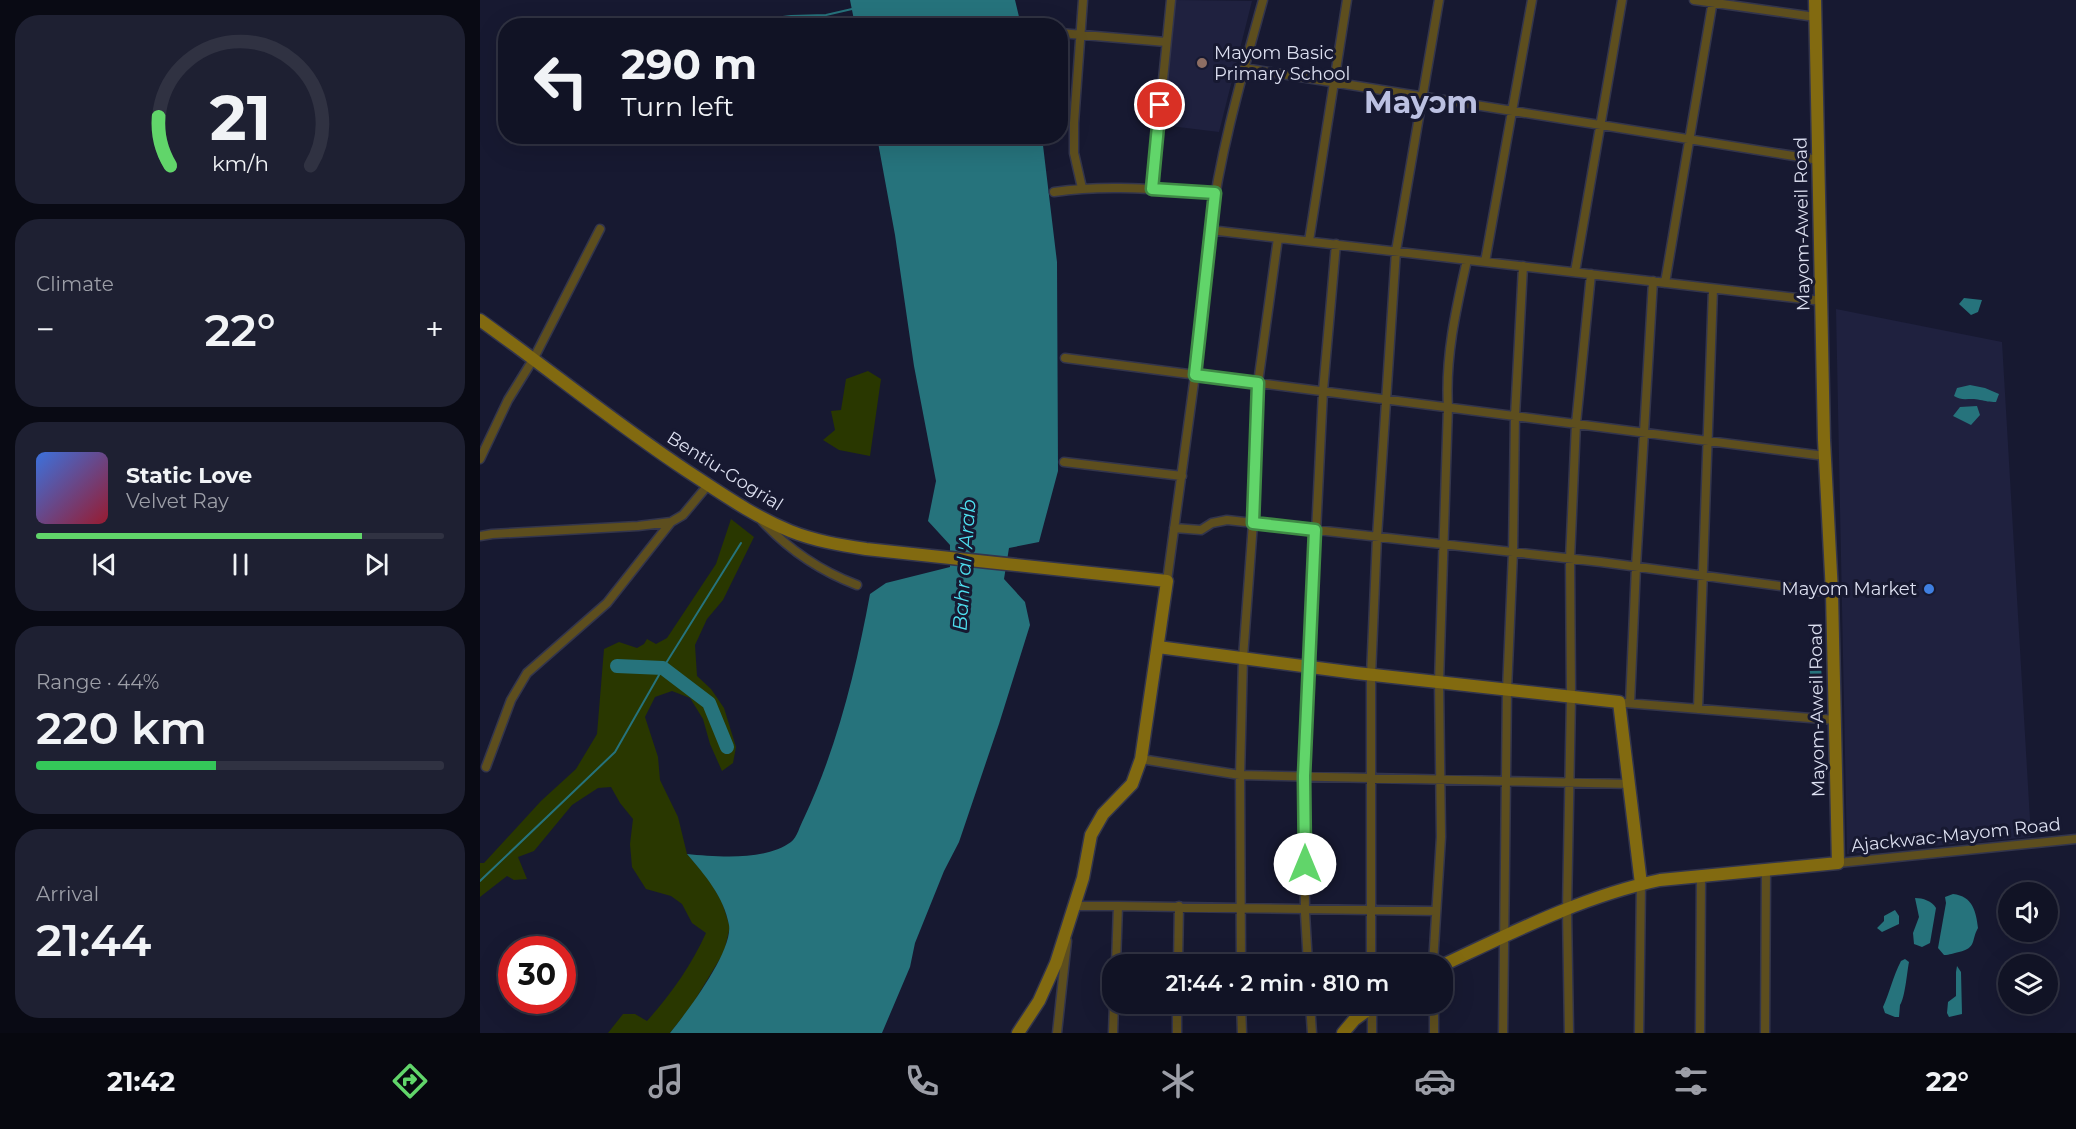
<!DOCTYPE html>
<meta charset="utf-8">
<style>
body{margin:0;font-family:Montserrat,sans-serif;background:#1e2032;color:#f1f3f6;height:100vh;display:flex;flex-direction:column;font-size:22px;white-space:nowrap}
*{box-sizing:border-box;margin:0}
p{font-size:20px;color:#9c9ea7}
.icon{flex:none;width:33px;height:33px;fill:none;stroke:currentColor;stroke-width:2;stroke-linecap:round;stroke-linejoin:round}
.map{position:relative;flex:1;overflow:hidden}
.panel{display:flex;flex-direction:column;gap:15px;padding:15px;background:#090a14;width:480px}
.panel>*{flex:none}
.top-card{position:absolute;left:18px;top:18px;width:570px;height:126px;border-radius:24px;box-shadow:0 6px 24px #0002,0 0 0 2px #303242;background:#111325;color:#f1f3f6;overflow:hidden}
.fabs{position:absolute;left:1518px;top:882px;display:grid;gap:12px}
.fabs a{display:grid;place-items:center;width:60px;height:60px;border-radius:50%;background:#111325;box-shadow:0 6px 24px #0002,0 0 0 2px #303242;font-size:30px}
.speed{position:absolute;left:18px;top:936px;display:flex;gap:12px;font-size:30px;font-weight:700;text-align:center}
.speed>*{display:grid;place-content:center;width:78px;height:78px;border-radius:50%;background:#111325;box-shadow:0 6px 24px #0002,0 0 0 2px #303242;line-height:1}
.speed .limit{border:9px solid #d22;background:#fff;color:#111}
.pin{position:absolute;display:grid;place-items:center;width:51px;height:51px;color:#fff;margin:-26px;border:3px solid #fff;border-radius:50%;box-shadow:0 2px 6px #0007}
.me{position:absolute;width:66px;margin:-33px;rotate:0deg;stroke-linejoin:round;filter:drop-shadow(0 0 4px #0008)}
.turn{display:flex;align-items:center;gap:21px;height:126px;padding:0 24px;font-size:27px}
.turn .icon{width:78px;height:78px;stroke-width:2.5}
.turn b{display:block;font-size:42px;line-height:51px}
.big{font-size:45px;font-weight:600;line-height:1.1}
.panel .widget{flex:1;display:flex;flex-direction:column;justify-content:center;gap:9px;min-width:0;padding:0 21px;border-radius:24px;background:#1e2032}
.panel .dial{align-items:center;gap:0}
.dial svg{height:156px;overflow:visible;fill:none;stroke:#303242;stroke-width:7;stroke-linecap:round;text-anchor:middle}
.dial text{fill:#f1f3f6;stroke:none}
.song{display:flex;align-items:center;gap:18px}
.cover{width:72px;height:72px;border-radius:9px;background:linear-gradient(135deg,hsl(220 70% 55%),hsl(350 70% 35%))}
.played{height:6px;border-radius:3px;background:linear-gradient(90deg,#61d56a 80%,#303242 80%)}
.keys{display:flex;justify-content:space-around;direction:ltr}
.heat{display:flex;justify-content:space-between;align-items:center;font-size:33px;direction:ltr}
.charge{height:9px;border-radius:4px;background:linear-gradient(90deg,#34c759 44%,#303242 0)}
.trip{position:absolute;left:622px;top:954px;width:351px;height:60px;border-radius:24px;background:#111325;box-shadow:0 6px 24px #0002,0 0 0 2px #303242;font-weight:600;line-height:60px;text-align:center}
.tabs{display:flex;height:96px;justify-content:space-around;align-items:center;background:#07080f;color:#9c9ea7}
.tabs .icon{width:42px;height:42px}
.tabs .selected{color:#61d56a}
.tabs b{font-size:27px;color:#f1f3f6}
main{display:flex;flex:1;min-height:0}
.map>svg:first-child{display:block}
</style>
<main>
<section class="panel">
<div class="widget dial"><svg viewBox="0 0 100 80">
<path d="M14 69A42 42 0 1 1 86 69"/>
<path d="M14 69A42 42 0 0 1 8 44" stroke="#61d56a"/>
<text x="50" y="56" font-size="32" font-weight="700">21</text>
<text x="50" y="72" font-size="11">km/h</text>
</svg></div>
<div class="widget"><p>Climate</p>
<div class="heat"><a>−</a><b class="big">22°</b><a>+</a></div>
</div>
<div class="widget">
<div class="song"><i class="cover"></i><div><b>Static Love</b><p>Velvet Ray</p></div></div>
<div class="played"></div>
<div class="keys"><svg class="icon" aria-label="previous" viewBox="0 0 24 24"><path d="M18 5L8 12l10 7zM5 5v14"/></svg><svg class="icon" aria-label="pause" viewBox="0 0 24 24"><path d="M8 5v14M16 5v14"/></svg><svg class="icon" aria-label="next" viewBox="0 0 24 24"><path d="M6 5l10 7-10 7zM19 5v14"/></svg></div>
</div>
<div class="widget"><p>Range · 44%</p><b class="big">220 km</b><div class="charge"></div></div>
<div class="widget"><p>Arrival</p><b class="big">21:44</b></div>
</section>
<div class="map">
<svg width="1596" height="1033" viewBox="0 0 1596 1033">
<rect width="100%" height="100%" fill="#171931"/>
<!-- built -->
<path fill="#1f213f" d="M 695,0 L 772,1 L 739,132 L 682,125 Z
M 1356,309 L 1522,342 L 1551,837 L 1367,854 Z"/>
<!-- green -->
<path fill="#293700" d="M 388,371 L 401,379 L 390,456 L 359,450 L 343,440 L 355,430 L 351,411 L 361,410 L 366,379 Z
M 251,519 L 274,537 L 243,600 L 227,619 L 215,645 L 217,676 L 231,689 L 244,708 L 256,747 L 253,763 L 242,771 L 230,744 L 223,719 L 210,698 L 192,691 L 175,697 L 165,717 L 178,757 L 180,780 L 198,817 L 207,854 L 228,878 L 242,902 L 250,927 L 244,952 L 212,1005 L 190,1033 L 128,1033 L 143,1014 L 155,1014 L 167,1021 C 191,994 211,966 226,933 L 212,923 L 202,904 L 191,896 L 166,889 L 152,867 L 150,844 L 153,819 L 140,803 L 131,787 L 118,788 L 92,805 L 54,851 L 38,857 L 47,879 L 34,880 L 27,876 L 0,897 L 0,863 L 4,863 L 61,801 L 96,769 L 117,734 L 124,649 L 139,642 L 157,648 L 164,644 L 167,639 L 176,644 L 187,638 L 236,564 Z"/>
<!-- water -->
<path fill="#26737c" d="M 370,0 L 535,0 L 541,25 L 375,25 Z
M 397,137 L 562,137 L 577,262 L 578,471 L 559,542 L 529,548 L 524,579 L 545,602 L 550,625 L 519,724 L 479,842 L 464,871 L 435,943 L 430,967 L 402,1033 L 190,1033 C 207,1012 253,951 249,925 C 244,897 225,875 207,854 C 238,857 285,861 311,842 C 317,838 320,825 324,818 C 357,748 376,670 390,594 L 406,583 L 470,567 L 470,545 L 448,521 L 456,481 L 434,366 L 415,235 Z
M 1484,298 L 1502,300 L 1498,312 L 1491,315 L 1479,304 Z
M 1490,385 L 1505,388 L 1519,394 L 1516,402 C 1509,402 1506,401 1500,400 C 1490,397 1483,402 1474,396 L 1477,388 Z
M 1497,406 L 1500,415 L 1491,425 L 1473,416 L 1480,407 Z
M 1329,663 L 1337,663 C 1344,669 1342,679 1337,687 L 1331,685 Z
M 1473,894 C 1493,896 1496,912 1498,928 C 1491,940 1497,948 1479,952 C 1473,953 1470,955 1464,955 L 1458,948 L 1466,903 L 1465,897 Z
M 1435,898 C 1443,898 1452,901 1456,908 L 1450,943 L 1442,947 L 1434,944 L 1433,933 L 1439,917 Z
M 1415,910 L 1419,916 L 1419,924 L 1402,932 L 1397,928 L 1404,921 L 1404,916 Z
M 1425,959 L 1429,962 C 1427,972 1425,998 1420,1005 L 1419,1017 L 1415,1017 L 1405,1013 L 1403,1007 C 1410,992 1413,976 1421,961 Z
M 1477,966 L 1481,972 L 1482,1014 L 1469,1017 L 1467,1013 L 1468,1002 L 1476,996 L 1476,972 Z"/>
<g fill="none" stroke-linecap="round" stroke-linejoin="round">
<!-- stream -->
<path stroke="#26737c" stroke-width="2" d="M 191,20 L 202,25 L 254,23 L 311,16 L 346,15 L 372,9
M 0,881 L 135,752 L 183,668 L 261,543"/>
<!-- river -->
<path stroke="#26737c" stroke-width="14" d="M 137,666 L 183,668 L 229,703 L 247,747"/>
<defs>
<path id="street" d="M 1214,0 L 1335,17
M 580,33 L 686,42
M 764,68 L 1339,160
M 602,188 L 594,153 L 594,123 L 603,0
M 672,189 L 691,0
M 574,192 C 628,184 681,190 735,193
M 730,230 C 740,151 762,76 783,0
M 829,241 L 867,0
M 1005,262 L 1052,0
M 1095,272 L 1142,0
M 1185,283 L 1233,0
M 585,358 L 1345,456
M 0,459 L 28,400 L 54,358 L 120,229
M 584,462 L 702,476
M 282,521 C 309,550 340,571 377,585
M 694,528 L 721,530 L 732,523 L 747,520 L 1121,562 L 1352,593
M 0,536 L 12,534 L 158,526 L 191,522 L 203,515 L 228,485
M 687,581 L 715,375 L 730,230 L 1342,301
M 1146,703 L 1355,720
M 1150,703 L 1156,567 L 1173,281
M 1218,709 L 1233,289
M 661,759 L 760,775 L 1150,784
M 6,767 L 31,700 L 47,673 L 127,603 L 191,522
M 1358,863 L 1596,839
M 595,906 L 638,906
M 636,964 L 638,906 L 956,911
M 698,964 L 699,906
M 761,964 L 760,775 L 763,658 L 773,523 L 778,383 L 798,238
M 828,964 L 825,913 L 824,776 L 843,391 L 856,244
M 891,964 L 891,675 L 897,537 L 916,251 L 959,0
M 953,964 L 961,837 L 959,682 L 968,407 C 965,357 976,309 987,260
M 761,1004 L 762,1033
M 830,1004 L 832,1033
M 892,1004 L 892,1033
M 954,1004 L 954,1033
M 577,1033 L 587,941
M 633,1033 L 634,1004
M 697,1033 L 697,1004
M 1023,1033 L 1027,690 L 1033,552 L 1035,416 L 1043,266
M 1089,1033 L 1087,910 L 1091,697 L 1090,559 L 1096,424 L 1111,274
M 1159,1033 L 1161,884
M 1220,1033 L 1221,877
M 1285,1033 L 1286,870"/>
<path id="secondary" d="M 0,320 C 70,370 136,424 207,471 C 241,493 273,516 310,531 C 335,541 360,545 386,549 L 687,581 L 661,759 L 652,784 L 623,814 L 611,835 L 603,878 L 576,963 L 559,1001 L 538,1033
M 678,647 L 876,673 L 1139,702 L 1161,884
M 963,965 C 1033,932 1104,896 1180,880 L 1358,863 L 1352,593 L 1344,440 L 1335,0
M 863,1033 L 874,1020 L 896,1004"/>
</defs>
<!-- street casing -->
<use href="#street" stroke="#33354c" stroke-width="11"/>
<!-- secondary casing -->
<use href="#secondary" stroke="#33354c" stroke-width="15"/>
<!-- street -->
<use href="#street" stroke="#5d4e1e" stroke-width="8"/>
<!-- secondary -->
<use href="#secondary" stroke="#826a10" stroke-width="12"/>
</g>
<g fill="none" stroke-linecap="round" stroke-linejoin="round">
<defs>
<path id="route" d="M 680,105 L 672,189 L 735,193 L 715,375 L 778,383 L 773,523 L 835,530 L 824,776 L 825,864"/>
</defs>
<!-- route casing -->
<use href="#route" stroke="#3f8a45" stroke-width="15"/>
<!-- route -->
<use href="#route" stroke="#61d56a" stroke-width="10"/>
</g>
<!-- markers -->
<circle fill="#8d6e63" stroke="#171931" stroke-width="2" cx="722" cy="63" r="6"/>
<circle fill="#3f7fe0" stroke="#171931" stroke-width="2" cx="1449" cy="589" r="6"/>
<g text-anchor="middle" stroke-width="6" stroke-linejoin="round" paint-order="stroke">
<!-- poi labels -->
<g font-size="18" fill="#dcdff0" stroke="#171931" text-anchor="start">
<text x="734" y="59">Mayom Basic<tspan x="734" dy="21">Primary School</tspan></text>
<text x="1437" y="595" text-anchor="end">Mayom Market</text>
</g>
<!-- street labels -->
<g font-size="18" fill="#dcdff0" stroke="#171931">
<text transform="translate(1322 224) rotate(-91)" y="6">Mayom-Aweil Road</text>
<text transform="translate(245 471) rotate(32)" y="6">Bentiu-Gogrial</text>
<text transform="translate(1337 710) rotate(-91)" y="6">Mayom-Aweil Road</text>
<text transform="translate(1476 835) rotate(-6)" y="6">Ajackwac-Mayom Road</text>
</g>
<!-- water labels -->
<g font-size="20" font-style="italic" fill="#4edfef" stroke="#171931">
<text transform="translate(484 565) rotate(-86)" y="7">Bahr al 'Arab</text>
</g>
<!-- town labels -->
<g font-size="30" font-weight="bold" fill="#bcc1e2" stroke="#171931">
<text x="941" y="113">Mayɔm</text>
</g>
</g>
</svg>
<div class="fabs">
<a><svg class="icon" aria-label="sound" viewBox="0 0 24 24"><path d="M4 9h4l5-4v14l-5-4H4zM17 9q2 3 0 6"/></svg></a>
<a><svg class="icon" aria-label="layers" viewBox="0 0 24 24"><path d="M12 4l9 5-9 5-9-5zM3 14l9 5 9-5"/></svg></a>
</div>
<div class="speed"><div class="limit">30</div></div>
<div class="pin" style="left:680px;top:105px;background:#d93025"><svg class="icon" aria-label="arrive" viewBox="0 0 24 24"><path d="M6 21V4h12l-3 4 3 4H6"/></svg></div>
<svg class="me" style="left:825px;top:864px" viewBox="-20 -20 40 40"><circle r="19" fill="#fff"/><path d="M0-13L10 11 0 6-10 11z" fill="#61d56a"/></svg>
<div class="trip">21:44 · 2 min · 810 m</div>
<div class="top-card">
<div class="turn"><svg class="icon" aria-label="left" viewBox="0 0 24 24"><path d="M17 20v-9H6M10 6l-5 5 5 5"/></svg><div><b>290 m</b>Turn left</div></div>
</div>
</div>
</main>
<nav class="tabs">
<b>21:42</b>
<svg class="icon selected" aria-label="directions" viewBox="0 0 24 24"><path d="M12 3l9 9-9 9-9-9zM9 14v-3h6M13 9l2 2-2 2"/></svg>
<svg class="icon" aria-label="music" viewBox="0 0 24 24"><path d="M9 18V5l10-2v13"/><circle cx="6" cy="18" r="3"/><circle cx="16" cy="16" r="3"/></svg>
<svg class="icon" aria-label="phone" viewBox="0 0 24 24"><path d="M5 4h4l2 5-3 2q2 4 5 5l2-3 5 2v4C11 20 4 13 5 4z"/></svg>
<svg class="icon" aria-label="climate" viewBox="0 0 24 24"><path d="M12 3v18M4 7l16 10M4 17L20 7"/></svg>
<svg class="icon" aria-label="car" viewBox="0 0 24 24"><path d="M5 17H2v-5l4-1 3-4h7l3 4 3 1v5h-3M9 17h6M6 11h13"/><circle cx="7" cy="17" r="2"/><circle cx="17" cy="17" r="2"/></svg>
<svg class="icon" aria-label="filters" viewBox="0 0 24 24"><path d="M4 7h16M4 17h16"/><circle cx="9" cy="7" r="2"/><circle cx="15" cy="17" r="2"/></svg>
<b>22°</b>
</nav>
